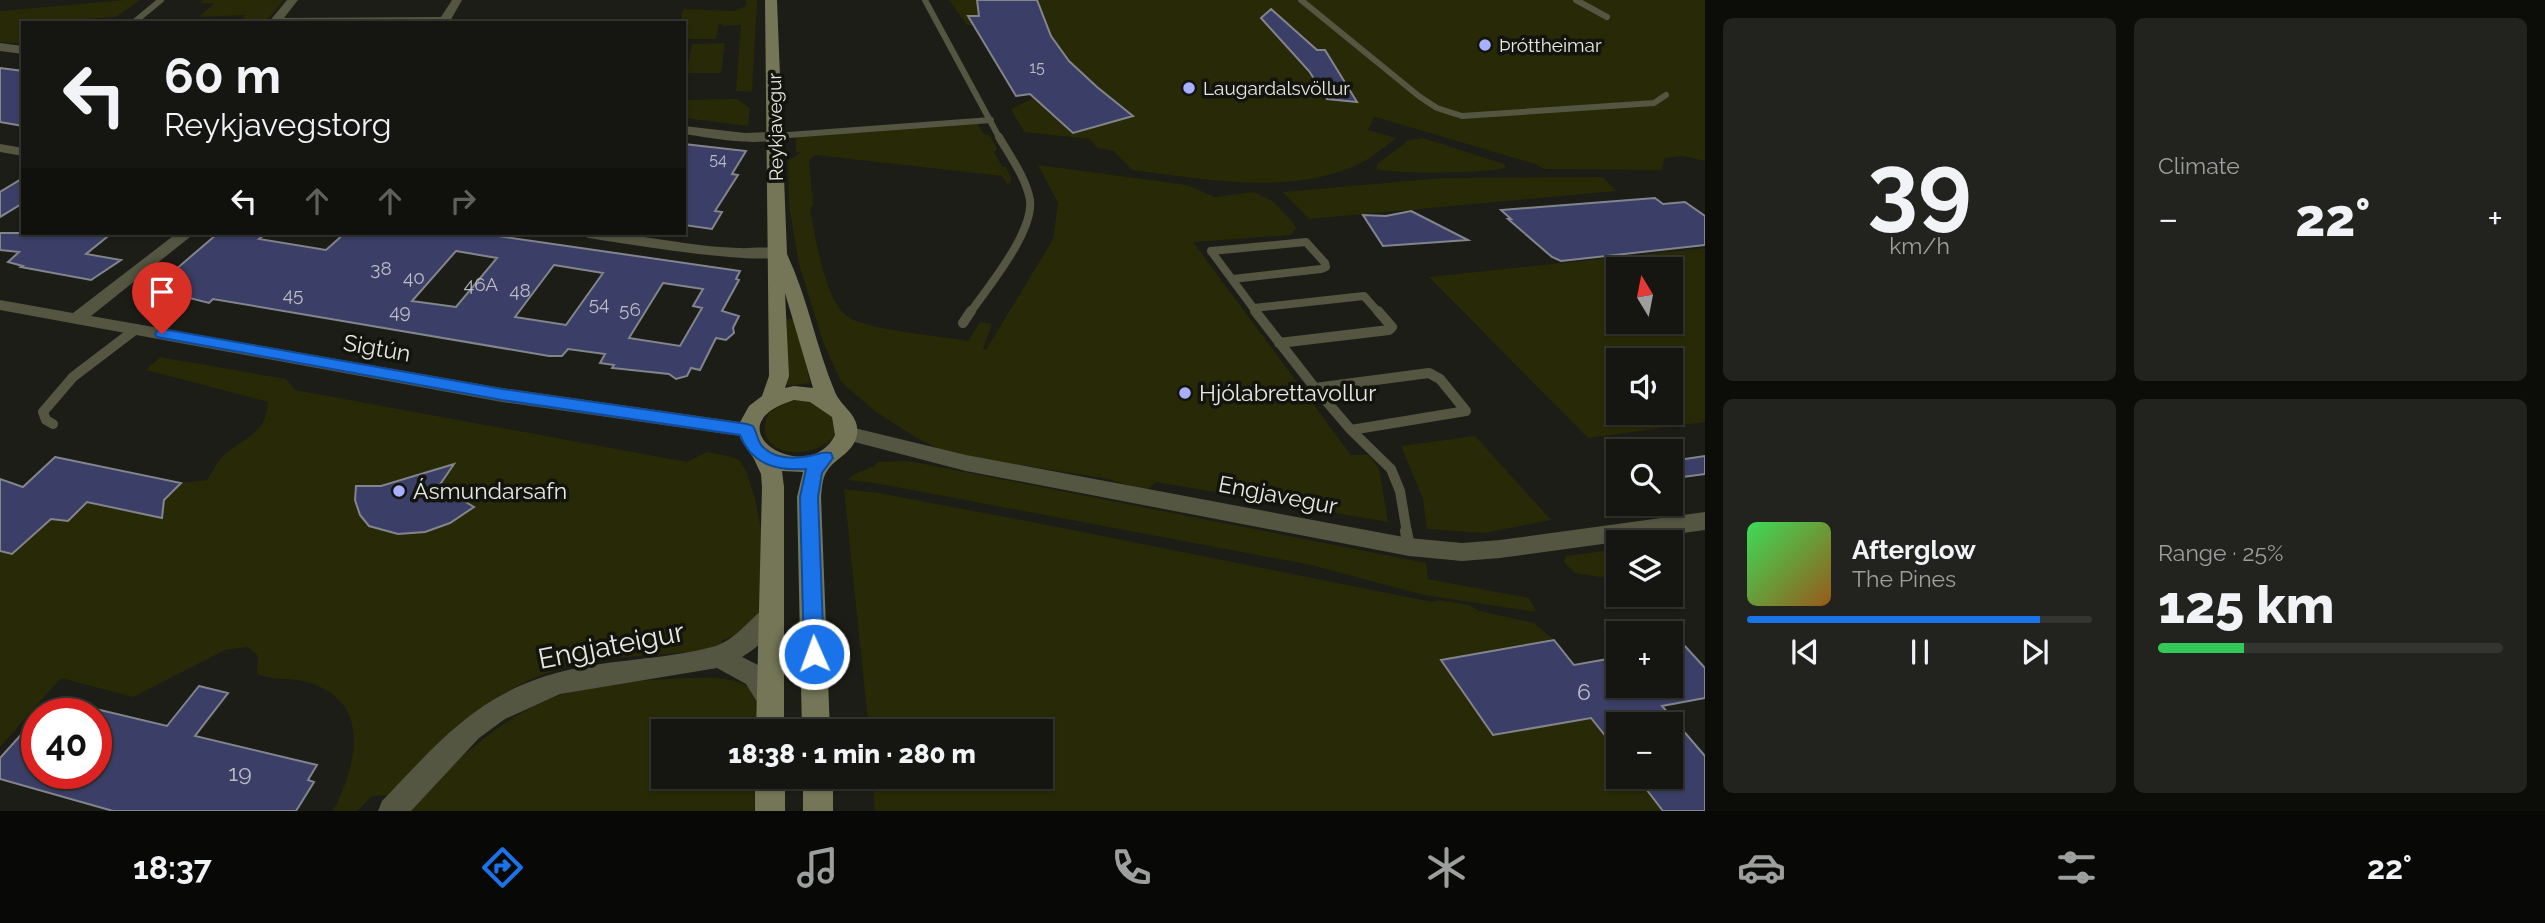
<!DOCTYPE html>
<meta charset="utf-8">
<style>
body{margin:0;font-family:Raleway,sans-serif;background:#22231f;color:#f1f3f6;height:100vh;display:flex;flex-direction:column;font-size:26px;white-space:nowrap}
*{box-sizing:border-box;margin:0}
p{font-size:23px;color:#9d9f9f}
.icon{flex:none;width:38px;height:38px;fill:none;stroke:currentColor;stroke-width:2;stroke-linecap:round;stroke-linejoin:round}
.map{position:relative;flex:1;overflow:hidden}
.drawer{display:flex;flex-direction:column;gap:18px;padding:18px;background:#0c0c09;width:840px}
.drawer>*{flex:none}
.banner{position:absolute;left:21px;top:21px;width:665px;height:214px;border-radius:0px;box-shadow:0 2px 5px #0004,0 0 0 2px #343531;background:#151611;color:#f1f3f6;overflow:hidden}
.needle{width:46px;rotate:350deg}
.buttons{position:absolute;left:1606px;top:257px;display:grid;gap:14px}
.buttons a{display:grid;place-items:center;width:77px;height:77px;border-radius:0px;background:#151611;box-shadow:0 2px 5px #0004,0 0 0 2px #343531;font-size:35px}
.speed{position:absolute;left:21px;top:698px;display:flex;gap:14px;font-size:35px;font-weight:700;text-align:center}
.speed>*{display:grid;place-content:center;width:91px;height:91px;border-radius:50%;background:#151611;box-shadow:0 2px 5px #0004,0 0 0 2px #343531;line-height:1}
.speed .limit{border:10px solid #d22;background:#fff;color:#111}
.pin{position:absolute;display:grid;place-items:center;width:60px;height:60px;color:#fff;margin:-72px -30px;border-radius:50% 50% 50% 0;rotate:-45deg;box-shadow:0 0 7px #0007}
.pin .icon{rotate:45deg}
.me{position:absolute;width:77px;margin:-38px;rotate:358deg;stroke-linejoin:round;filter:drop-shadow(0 0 5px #0008)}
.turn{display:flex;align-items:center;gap:24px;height:147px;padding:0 28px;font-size:32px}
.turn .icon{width:91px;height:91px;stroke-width:2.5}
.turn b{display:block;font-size:49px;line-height:60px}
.lanes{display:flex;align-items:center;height:66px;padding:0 28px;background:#0003;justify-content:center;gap:35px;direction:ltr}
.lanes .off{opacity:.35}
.big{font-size:52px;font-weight:800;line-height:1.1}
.drawer .card{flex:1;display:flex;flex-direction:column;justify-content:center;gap:10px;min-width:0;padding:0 24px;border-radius:10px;background:#22231f}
.drawer .dial{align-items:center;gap:0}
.dial b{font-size:91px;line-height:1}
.song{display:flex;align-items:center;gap:21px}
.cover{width:84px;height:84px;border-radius:10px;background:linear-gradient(135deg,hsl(130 70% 55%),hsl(30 70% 35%))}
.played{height:7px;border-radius:4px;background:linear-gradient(90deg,#1a73e8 85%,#343531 85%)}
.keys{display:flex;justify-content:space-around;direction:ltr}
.heat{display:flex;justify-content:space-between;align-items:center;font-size:38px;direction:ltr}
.charge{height:10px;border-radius:5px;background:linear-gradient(90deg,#34c759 25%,#343531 0)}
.drawer .tiles{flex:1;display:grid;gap:18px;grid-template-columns:repeat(2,1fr)}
.trip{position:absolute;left:651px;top:719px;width:402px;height:70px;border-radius:0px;background:#151611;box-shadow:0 2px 5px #0004,0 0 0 2px #343531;font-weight:800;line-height:70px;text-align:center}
.tab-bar{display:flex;height:112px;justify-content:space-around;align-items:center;background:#080907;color:#9d9f9f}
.tab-bar .icon{width:49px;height:49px}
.tab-bar .current{color:#1a73e8}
.tab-bar b{font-size:32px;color:#f1f3f6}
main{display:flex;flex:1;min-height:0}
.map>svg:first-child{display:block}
</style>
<main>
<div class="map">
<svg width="1705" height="811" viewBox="0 0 1705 811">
<rect width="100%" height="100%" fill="#1c1d17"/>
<!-- green -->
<path fill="#282906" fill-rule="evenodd" d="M 125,0 L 140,0 L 116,17 L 86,19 L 76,23 L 23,23 L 23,44 L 0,42 L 0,11 Z
M 203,0 L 284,0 L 268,19 L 242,19 L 246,15 L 199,17 L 214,3 L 200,3 Z
M 746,0 L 757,0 L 752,92 L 736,91 L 741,25 L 723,26 L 719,23 L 716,39 L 684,39 L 684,23 L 680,23 L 683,9 L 734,11 L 746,6 Z
M 949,0 L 1705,0 L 1705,161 L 1683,156 L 1665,158 L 1662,170 L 1544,169 L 1535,164 L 1375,117 L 1368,130 L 1396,138 C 1385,146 1373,157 1361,163 C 1291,197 1205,179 1132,170 L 1114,151 L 1098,148 L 1089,139 L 1024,132 L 1011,109 L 1034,98 L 1030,94 L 1016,96 L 973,25 L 967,25 Z
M 725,43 L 721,73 L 686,73 L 692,44 Z
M 737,99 L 750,108 L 748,126 L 684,118 L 684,100 Z
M 977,123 L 983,133 L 991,137 L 997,149 L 994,152 L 1002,167 L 1006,167 L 1011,177 L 1011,182 L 1007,184 L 1002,176 L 815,155 L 809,160 L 813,204 L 810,210 C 816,238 824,298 847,316 C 864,330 943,336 968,341 L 980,322 L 992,324 L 983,349 L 986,350 L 1053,239 L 1058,203 L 1038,165 L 1187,185 L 1215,197 L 1254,192 L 1274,202 L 1294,224 L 1297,230 L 1293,230 L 1294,233 L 1289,235 L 1193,242 L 1351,455 L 1368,455 L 1379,468 L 1388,522 L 1156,482 L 1146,491 L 1108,479 L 1022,465 L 1002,465 L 947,453 L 917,438 L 876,412 L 841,382 L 823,342 L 799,264 L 789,206 L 788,161 L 800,153 L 796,152 L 796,137 Z
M 1423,138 L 1504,164 L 1506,168 C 1485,173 1396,175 1377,169 L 1377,164 L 1409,140 Z
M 1603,177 L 1616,191 L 1309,219 L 1283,192 L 1443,178 Z
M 1705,248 L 1705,422 L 1588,438 L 1429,277 ZM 1619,270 L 1671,270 L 1671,322 L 1619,322 ZM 1619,360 L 1671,360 L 1671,413 L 1619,413 Z
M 787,319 L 796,320 L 810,383 L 787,386 L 784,321 Z
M 160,357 L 286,379 L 295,390 L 687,462 L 707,452 L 733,457 L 740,461 L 746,471 L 755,498 L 762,535 L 760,613 L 740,634 L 722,640 L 721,650 C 671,654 603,655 556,670 C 488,691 438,742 393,795 L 372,796 L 357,811 L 333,811 C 356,767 373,703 310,683 C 292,677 275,681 257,674 L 258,656 L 247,647 L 225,650 L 133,697 L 61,678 L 0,747 L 0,551 L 12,554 L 51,519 L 69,521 L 87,502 L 161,517 L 165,500 L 181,483 L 207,480 C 212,472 217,463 223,456 C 243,437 266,436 268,402 L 146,370 Z
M 798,400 L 810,401 L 835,417 L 836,434 C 813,465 747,455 769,413 L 787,402 Z
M 1475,436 L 1551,520 L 1484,533 L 1427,529 L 1423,499 L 1401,446 Z
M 909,461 L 1426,563 L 1428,579 L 1529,598 L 1536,612 L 1424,595 L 1311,565 L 875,483 L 848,480 C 856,470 871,471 878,462 Z
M 844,489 L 879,493 L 1068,529 L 1432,602 L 1438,600 L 1469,605 L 1479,611 L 1534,623 L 1554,640 L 1441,660 L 1493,735 L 1621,712 L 1631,724 L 1619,724 L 1619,740 L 1610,742 L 1619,753 L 1619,777 L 1637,777 L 1663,811 L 875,811 L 872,777 L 1041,777 L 1041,732 L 869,731 Z
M 1619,549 L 1619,580 L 1575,573 L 1564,562 L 1566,556 Z
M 683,678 C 708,678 738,674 757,694 L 756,731 L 663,732 L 663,777 L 755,777 L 754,811 L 405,811 C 452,766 497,717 560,695 C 599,681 642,681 683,678 Z"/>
<!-- building -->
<path fill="#3b3e66" stroke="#83858c" stroke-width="2" fill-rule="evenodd" d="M 977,0 L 1037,0 L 1051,36 L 1069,61 L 1097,87 L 1133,116 L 1073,133 L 1030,94 L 1016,96 L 968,16 L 979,16 Z
M 1271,9 L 1317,50 L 1325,50 L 1357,102 L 1327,99 L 1309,71 L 1261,18 Z
M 0,68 L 23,71 L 23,126 L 0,122 Z
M 684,144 L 746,151 L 732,174 L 738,175 L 715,211 L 722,212 L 712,229 L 684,225 Z
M 23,178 L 23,203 L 0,217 L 0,192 Z
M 1655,198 L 1663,204 L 1685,202 L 1705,216 L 1705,245 L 1561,261 L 1552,257 L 1508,219 L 1511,219 L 1501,210 Z
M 1411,211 L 1468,240 L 1383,246 L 1363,215 L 1386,216 Z
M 0,233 L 112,233 L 86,254 L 121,260 L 91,280 L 21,267 L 23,266 L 8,262 L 19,252 L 0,250 Z
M 235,233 L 267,233 L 259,239 L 326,250 L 345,233 L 477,233 L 740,271 L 736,279 L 739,280 L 722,311 L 739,316 L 733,328 L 734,333 L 726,340 L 716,338 L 700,370 L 691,368 L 687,376 L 676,379 L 669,374 L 612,368 L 614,365 L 600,363 L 605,354 L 568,349 L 562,356 L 549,356 L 213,299 L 209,303 L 170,293 L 160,283 L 217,234 L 231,236 ZM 456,251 L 497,258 L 456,307 L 412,301 ZM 554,265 L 603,273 L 566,325 L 515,317 ZM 663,283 L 703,289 L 693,306 L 702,308 L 680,346 L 629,338 Z
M 1705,456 L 1705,474 L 1683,477 L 1671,466 L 1671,461 Z
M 55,457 L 181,483 L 164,500 L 162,518 L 87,502 L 68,521 L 51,519 L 12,554 L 0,551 L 0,479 L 23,487 Z
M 454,464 L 439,486 L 474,507 L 450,523 L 425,532 L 398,534 L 369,526 L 360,515 L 355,500 L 356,486 L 381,486 Z
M 1554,640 L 1574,665 L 1619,657 L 1619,686 L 1671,686 L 1671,648 L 1685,646 L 1705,668 L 1705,698 L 1662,706 L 1705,756 L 1705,811 L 1663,811 L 1637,777 L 1671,777 L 1671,724 L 1619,724 L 1619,753 L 1591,718 L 1493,735 L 1441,660 Z
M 199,686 L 228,693 L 195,736 L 317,765 L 308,780 L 314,782 L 296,811 L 113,811 L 0,779 L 0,758 L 37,717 L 37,774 L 96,774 L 96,709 L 167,726 Z"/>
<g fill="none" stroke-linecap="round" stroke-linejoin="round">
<!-- lane-far3 -->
<path stroke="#545642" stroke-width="6" d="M 925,0 L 1000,139
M 1301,0 L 1420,97 L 1437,108 L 1462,116 L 1654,103 L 1666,95
M 1576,0 L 1607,17
M 133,23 L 161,0
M 775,136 L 991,120"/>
<!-- lane-far2 -->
<path stroke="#545642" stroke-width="8" d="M 1233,279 L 1321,269 L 1326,267 L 1325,263 L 1306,242 L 1211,251 L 1257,313
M 1254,308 L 1364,296 L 1379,313
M 970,313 C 988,287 1034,232 1030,200 C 1026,178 1010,156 999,137"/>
<!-- lane-far1 -->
<path stroke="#545642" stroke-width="10" d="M 1255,311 L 1315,388
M 963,323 L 971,311
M 1279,343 L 1389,330 L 1392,327 L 1378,311
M 1429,373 L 1440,379 L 1466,411 L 1351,430 L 1315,388 Z
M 53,424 L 46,420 L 43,412 L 73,377 L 136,329
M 1351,430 L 1391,469 L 1400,491 L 1407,533"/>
<!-- lane -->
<path stroke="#545642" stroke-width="12" d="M 1406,531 L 1409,547"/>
<!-- street -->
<path fill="#545642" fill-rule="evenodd" d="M 287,0 L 298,0 L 284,18 L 441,17 L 452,0 L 462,0 L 449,23 L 268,23 Z
M 0,43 L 23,46 L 23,54 L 0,51 Z
M 684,126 L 745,133 L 775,132 L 782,136 C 766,149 706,137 684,134 Z
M 0,144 L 23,148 L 23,156 L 0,152 Z
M 177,233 L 195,233 L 91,316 L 502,388 L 747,423 L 754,425 L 757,430 L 754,435 L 747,437 L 502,402 L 0,310 L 0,300 L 73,313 Z
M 580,233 C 634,231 685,247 739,248 C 752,249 777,244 786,254 C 771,269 617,242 588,238 Z
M 846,426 L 966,455 L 1409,538 L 1462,543 L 1500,540 L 1705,512 L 1705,530 L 1500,558 L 1462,561 L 1409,556 L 966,471 L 839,438 L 836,433 L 839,428 Z
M 772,605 L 780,608 L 784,615 C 775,634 759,646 742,657 L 764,668 L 783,700 L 779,708 L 770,712 L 761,708 L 746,684 L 717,668 L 560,694 L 505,719 L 479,738 L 411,811 L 378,811 L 382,801 C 438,743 478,693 560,672 C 609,659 663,660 712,647 C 740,640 752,612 772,605 Z"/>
<!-- secondary -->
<path fill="#747657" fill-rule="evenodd" d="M 765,0 L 777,0 L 787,254 C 808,299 816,347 835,392 C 841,407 860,415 857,434 C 854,453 836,457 827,471 C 822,478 822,489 821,497 L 830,732 L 802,732 L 797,497 L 803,472 L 782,471 L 784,487 L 784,732 L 756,732 L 762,487 L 761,474 L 754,459 L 740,438 L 739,424 L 749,406 L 762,396 L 769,376 ZM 785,293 L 813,388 L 794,386 L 785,388 L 789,376 ZM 794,400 L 810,402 L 832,417 L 835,435 C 809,489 707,427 794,400 Z
M 755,777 L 785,777 L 785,811 L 755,811 Z
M 803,777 L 833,777 L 833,811 L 803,811 Z"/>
</g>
<!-- route -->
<path fill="#1a73e8" stroke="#114b97" stroke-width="2" d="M 162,329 L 502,389 L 747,424 L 753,426 C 757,432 757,440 762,446 C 774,459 793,459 809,456 C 818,455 822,451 831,453 L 833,458 L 822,473 L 818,497 L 824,654 L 821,661 L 814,664 L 807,661 L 804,654 L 800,497 L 806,469 C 777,471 752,465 740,435 L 502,400 L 157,337 L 155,334 L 157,331 Z"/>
<!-- markers -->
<g fill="#a8b0fc" stroke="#13140e" stroke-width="2.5">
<circle cx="1485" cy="45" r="7"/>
<circle cx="1189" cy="88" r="7"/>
<circle cx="1185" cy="393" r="7"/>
<circle cx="399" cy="491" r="7"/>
</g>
<g text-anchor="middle" stroke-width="7" stroke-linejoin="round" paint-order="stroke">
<!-- far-number labels -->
<g font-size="16" fill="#bcbdc4">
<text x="1037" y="73">15</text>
<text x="718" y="165">54</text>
</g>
<!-- far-poi labels -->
<g font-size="19" fill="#e7e7e3" stroke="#13140e" text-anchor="start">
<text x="1499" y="52">Þróttheimar</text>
<text x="1203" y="95">Laugardalsvöllur</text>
</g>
<!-- far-street labels -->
<g font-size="19" fill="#e7e7e3" stroke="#13140e">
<text transform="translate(775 127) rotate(-91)" y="7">Reykjavegur</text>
</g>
<!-- number labels -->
<g font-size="19" fill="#bcbdc4">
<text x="381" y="275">38</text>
<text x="414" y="284">40</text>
<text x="481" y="291">46A</text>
<text x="520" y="297">48</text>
<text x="293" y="301">45</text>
<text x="599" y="310">54</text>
<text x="630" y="316">56</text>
<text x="400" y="318">49</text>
</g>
<!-- street labels -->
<g font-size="23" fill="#e7e7e3" stroke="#13140e">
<text transform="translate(377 348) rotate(10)" y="8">Sigtún</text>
<text transform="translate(1278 495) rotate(11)" y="8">Engjavegur</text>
</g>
<!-- poi labels -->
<g font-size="23" fill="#e7e7e3" stroke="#13140e" text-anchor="start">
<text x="1199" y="401">Hjólabrettavollur</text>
<text x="413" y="499">Ásmundarsafn</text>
</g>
<!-- near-number labels -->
<g font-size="23" fill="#bcbdc4">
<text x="1584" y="700">6</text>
<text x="240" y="781">19</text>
</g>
<!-- near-street labels -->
<g font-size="28" fill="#e7e7e3" stroke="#13140e">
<text transform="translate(611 645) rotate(-11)" y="10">Engjateigur</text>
</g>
</g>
</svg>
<div class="buttons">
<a><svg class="needle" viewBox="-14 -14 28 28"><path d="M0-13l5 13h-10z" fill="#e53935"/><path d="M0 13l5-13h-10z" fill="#9d9f9f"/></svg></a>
<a><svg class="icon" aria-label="sound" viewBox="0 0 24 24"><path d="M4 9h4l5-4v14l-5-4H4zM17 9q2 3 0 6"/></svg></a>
<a><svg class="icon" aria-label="search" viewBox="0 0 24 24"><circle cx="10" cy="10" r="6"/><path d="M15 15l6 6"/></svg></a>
<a><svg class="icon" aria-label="layers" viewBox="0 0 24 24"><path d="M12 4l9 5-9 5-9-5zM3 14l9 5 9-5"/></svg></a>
<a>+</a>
<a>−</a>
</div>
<div class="speed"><div class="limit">40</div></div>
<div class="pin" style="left:162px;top:334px;background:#d93025"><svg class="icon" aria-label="arrive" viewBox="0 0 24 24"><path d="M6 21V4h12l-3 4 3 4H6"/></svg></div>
<svg class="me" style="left:814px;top:654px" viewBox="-20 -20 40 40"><circle r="17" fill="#1a73e8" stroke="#fff" stroke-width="3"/><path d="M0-11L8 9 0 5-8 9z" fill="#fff"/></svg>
<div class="trip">18:38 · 1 min · 280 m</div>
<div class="banner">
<div class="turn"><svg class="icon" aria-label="left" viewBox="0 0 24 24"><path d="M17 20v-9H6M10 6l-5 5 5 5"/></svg><div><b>60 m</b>Reykjavegstorg</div></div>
<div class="lanes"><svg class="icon" aria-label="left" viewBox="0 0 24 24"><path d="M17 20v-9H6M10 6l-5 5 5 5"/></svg><svg class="icon off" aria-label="ahead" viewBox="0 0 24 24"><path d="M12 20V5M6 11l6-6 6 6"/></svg><svg class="icon off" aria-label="ahead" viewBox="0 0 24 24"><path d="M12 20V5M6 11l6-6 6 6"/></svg><svg class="icon off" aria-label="right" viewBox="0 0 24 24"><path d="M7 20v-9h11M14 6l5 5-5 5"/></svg></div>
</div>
</div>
<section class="drawer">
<div class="tiles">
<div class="card dial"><b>39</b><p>km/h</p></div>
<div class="card"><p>Climate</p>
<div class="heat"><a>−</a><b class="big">22°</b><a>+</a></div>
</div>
<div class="card">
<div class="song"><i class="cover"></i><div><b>Afterglow</b><p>The Pines</p></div></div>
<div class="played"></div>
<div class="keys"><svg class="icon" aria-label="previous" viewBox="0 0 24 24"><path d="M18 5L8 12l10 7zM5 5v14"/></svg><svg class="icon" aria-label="pause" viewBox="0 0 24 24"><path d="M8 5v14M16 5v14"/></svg><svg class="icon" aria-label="next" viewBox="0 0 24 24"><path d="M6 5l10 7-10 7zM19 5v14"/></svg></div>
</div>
<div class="card"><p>Range · 25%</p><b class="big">125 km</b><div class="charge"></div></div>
</div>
</section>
</main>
<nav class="tab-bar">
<b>18:37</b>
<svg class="icon current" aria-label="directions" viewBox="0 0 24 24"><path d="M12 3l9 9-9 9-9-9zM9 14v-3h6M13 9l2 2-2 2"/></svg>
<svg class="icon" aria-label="music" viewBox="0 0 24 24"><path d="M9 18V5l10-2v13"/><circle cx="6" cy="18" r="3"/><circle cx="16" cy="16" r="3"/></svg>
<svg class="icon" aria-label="phone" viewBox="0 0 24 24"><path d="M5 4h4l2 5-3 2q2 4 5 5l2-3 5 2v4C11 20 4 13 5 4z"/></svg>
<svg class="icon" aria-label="climate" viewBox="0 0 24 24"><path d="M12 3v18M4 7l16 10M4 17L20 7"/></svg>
<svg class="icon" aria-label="car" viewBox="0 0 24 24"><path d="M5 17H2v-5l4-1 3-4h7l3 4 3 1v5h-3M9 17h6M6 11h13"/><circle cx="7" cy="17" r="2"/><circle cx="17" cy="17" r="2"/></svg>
<svg class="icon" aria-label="filters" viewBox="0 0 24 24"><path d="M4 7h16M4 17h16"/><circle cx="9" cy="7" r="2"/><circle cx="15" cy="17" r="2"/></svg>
<b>22°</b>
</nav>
